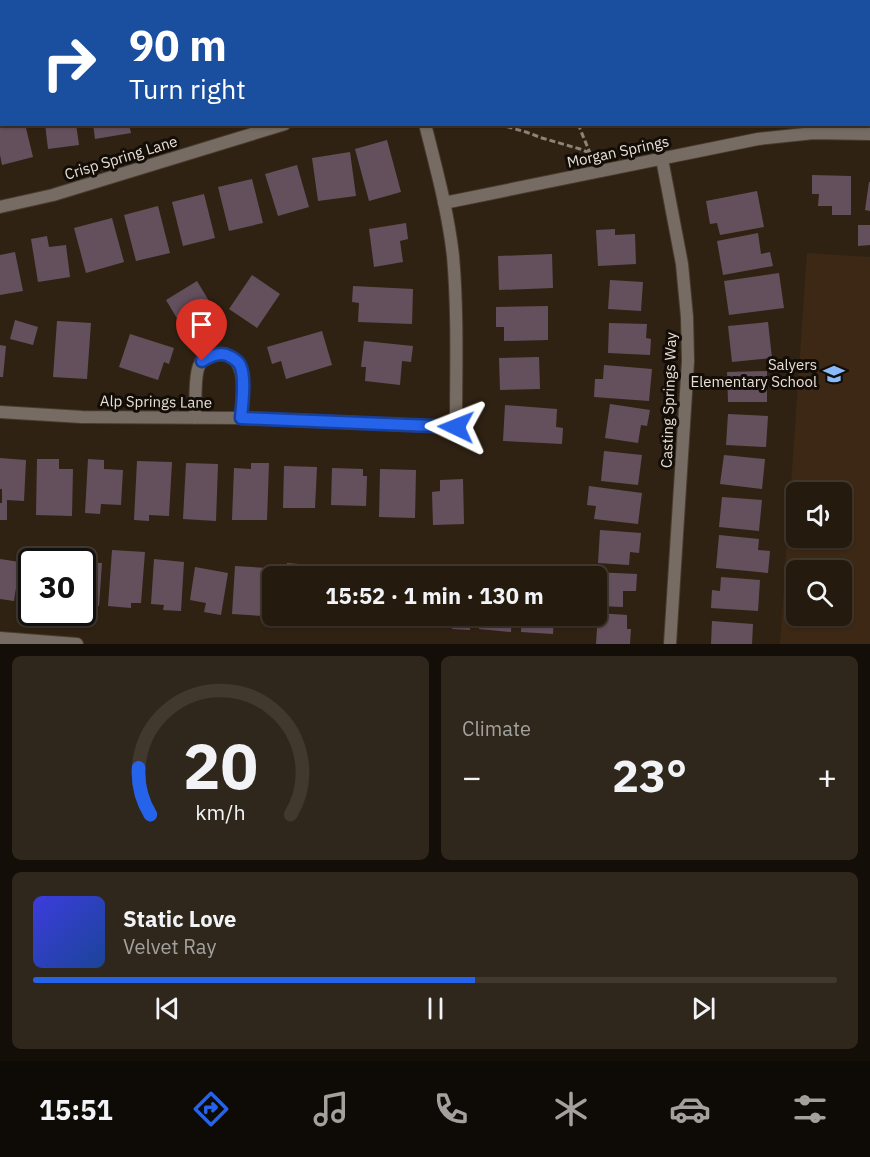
<!DOCTYPE html>
<meta charset="utf-8">
<style>
body{margin:0;font-family:"IBM Plex Sans",sans-serif;background:#30271c;color:#f1f3f6;height:100vh;display:flex;flex-direction:column;font-size:22px;white-space:nowrap}
*{box-sizing:border-box;margin:0}
p{font-size:20px;color:#a3a19e}
.icon{flex:none;width:33px;height:33px;fill:none;stroke:currentColor;stroke-width:2;stroke-linecap:round;stroke-linejoin:round}
.map{position:relative;height:644px;overflow:hidden}
.sheet{display:flex;flex-direction:column;gap:12px;padding:12px;background:#140e08;flex:1}
.sheet>*{flex:none}
.guide{position:absolute;left:0px;top:0px;width:870px;height:126px;box-shadow:0 2px 4px #0004,0 0 0 2px #41382e;background:#1a4fa0;color:#fff;overflow:hidden}
.tools{position:absolute;left:786px;top:482px;display:grid;gap:12px}
.tools a{display:grid;place-items:center;width:66px;height:66px;border-radius:9px;background:#241a0e;box-shadow:0 2px 4px #0004,0 0 0 2px #41382e;font-size:30px}
.speed{position:absolute;left:18px;top:548px;display:flex;gap:12px;font-size:30px;font-weight:700;text-align:center}
.speed>*{display:grid;place-content:center;width:78px;height:78px;border-radius:50%;background:#241a0e;box-shadow:0 2px 4px #0004,0 0 0 2px #41382e;line-height:1}
.speed .limit{border:3px solid #111;border-radius:9px;background:#fff;color:#111}
.pin{position:absolute;display:grid;place-items:center;width:51px;height:51px;color:#fff;margin:-62px -26px;border-radius:50% 50% 50% 0;rotate:-45deg;box-shadow:0 0 6px #0007}
.pin .icon{rotate:45deg}
.me{position:absolute;width:66px;margin:-33px;rotate:272deg;stroke-linejoin:round;filter:drop-shadow(0 0 4px #0008)}
.turn{display:flex;align-items:center;gap:21px;height:126px;padding:0 30px;font-size:27px}
.turn .icon{width:78px;height:78px;stroke-width:2.5}
.turn b{display:block;font-size:42px;line-height:51px}
.big{font-size:45px;font-weight:800;line-height:1.1}
.sheet .tile{flex:1;display:flex;flex-direction:column;justify-content:center;gap:9px;min-width:0;padding:0 21px;border-radius:9px;background:#30271c}
.sheet .dial{align-items:center;gap:0}
.dial svg{height:156px;overflow:visible;fill:none;stroke:#41382e;stroke-width:7;stroke-linecap:round;text-anchor:middle}
.dial text{fill:#f1f3f6;stroke:none}
.song{display:flex;align-items:center;gap:18px}
.cover{width:72px;height:72px;border-radius:9px;background:linear-gradient(135deg,hsl(240 70% 55%),hsl(220 70% 35%))}
.played{height:6px;border-radius:3px;background:linear-gradient(90deg,#2563eb 55%,#41382e 55%)}
.keys{display:flex;justify-content:space-around;direction:ltr}
.heat{display:flex;justify-content:space-between;align-items:center;font-size:33px;direction:ltr}
.sheet .tiles{flex:1;display:grid;gap:12px;grid-template-columns:1fr 1fr}
.tile:last-child{grid-column:span 2}
.trip{position:absolute;left:262px;top:566px;width:345px;height:60px;border-radius:9px;background:#241a0e;box-shadow:0 2px 4px #0004,0 0 0 2px #41382e;font-weight:800;line-height:60px;text-align:center}
.menu{display:flex;height:96px;justify-content:space-around;align-items:center;background:#0e0a06;color:#a3a19e}
.menu .icon{width:42px;height:42px}
.menu .current{color:#2563eb}
.menu b{font-size:27px;color:#f1f3f6}
.map>svg:first-child{display:block}
</style>
<div class="map">
<svg width="870" height="644" viewBox="0 0 870 644">
<rect width="100%" height="100%" fill="#302213"/>
<!-- built -->
<path fill="#3c2814" fill-rule="evenodd" d="M 807,253 L 870,257 L 870,644 L 780,644 ZM 796,492 L 842,492 L 842,537 L 796,537 ZM 796,570 L 842,570 L 842,615 L 796,615 Z"/>
<!-- building -->
<path fill="#64505d" d="M 0,124 L 25,124 L 33,157 L 2,165 L 0,155 Z
M 45,124 L 76,124 L 79,145 L 48,149 Z
M 93,124 L 129,124 L 131,133 L 95,139 Z
M 387,140 L 401,192 L 369,201 L 355,149 Z
M 350,152 L 356,196 L 318,201 L 312,158 Z
M 297,165 L 309,207 L 278,216 L 265,174 Z
M 812,175 L 851,176 L 851,215 L 832,215 L 832,206 L 818,206 L 819,194 L 812,194 Z
M 252,179 L 263,223 L 229,231 L 218,187 Z
M 869,182 L 870,182 L 870,211 L 865,210 Z
M 757,191 L 764,227 L 720,235 L 717,223 L 710,224 L 706,201 Z
M 204,194 L 215,238 L 183,246 L 172,202 Z
M 158,206 L 170,253 L 136,261 L 124,215 Z
M 112,218 L 124,262 L 86,273 L 74,228 Z
M 406,223 L 408,239 L 400,241 L 403,262 L 374,267 L 369,229 Z
M 858,225 L 870,225 L 870,245 L 858,246 Z
M 615,229 L 615,235 L 635,234 L 636,264 L 598,266 L 596,230 Z
M 758,233 L 761,254 L 770,252 L 773,266 L 723,275 L 717,241 Z
M 47,236 L 49,247 L 66,245 L 70,277 L 38,282 L 31,239 Z
M 15,252 L 23,291 L 0,295 L 0,255 Z
M 552,254 L 553,288 L 499,290 L 498,256 Z
M 779,273 L 784,308 L 729,315 L 724,281 Z
M 252,275 L 280,294 L 257,328 L 229,309 Z
M 610,280 L 643,282 L 641,311 L 608,309 Z
M 197,281 L 218,316 L 187,335 L 166,300 Z
M 353,286 L 413,289 L 412,324 L 358,322 L 359,303 L 352,302 Z
M 548,306 L 548,340 L 504,341 L 504,327 L 496,327 L 496,307 Z
M 15,320 L 38,327 L 33,345 L 10,339 Z
M 57,321 L 91,323 L 87,379 L 53,377 Z
M 768,322 L 772,358 L 732,362 L 728,326 Z
M 609,323 L 647,324 L 646,338 L 651,339 L 650,355 L 608,353 Z
M 322,331 L 332,365 L 286,379 L 281,361 L 272,364 L 267,347 Z
M 130,334 L 174,348 L 169,364 L 164,362 L 158,380 L 119,367 Z
M 364,341 L 413,346 L 411,362 L 402,361 L 400,385 L 365,381 L 366,367 L 361,367 Z
M 0,345 L 6,346 L 3,377 L 0,377 Z
M 539,357 L 540,389 L 500,390 L 499,358 Z
M 604,365 L 652,369 L 649,401 L 594,397 L 595,379 L 603,379 Z
M 767,371 L 767,402 L 728,402 L 727,372 Z
M 610,404 L 650,410 L 647,426 L 641,425 L 638,443 L 605,438 Z
M 505,405 L 557,409 L 556,427 L 563,428 L 562,444 L 503,441 Z
M 728,414 L 768,416 L 766,447 L 726,445 Z
M 604,451 L 642,455 L 638,485 L 601,481 Z
M 724,455 L 765,459 L 762,489 L 720,484 Z
M 0,458 L 26,460 L 24,501 L 7,500 L 7,520 L 0,520 L 0,503 L 2,503 L 2,489 L 0,489 Z
M 37,459 L 59,459 L 59,469 L 73,469 L 72,516 L 36,515 Z
M 88,459 L 104,460 L 104,469 L 123,470 L 121,505 L 101,504 L 100,514 L 85,513 Z
M 137,461 L 172,462 L 169,516 L 149,515 L 149,521 L 134,520 Z
M 186,463 L 218,464 L 216,521 L 183,519 Z
M 251,463 L 269,463 L 267,520 L 232,520 L 234,468 L 251,469 Z
M 284,466 L 317,467 L 315,508 L 283,508 Z
M 332,468 L 363,469 L 363,476 L 367,476 L 366,506 L 331,505 Z
M 380,469 L 416,470 L 415,518 L 379,517 Z
M 463,479 L 464,524 L 433,525 L 432,492 L 440,491 L 440,480 Z
M 589,486 L 642,493 L 638,524 L 594,519 L 596,506 L 587,505 Z
M 722,497 L 762,500 L 759,531 L 719,527 Z
M 600,530 L 641,533 L 639,553 L 630,552 L 629,565 L 598,563 Z
M 719,535 L 759,539 L 758,550 L 770,551 L 768,573 L 716,568 Z
M 112,550 L 145,552 L 141,603 L 131,603 L 131,608 L 108,606 Z
M 29,552 L 46,553 L 45,561 L 32,561 L 32,596 L 25,595 Z
M 0,559 L 20,562 L 14,601 L 0,599 Z
M 154,559 L 184,562 L 181,611 L 163,610 L 164,605 L 151,604 Z
M 82,562 L 102,563 L 99,606 L 82,605 Z
M 287,563 L 310,565 L 309,576 L 276,576 L 277,572 L 286,573 Z
M 235,566 L 267,568 L 264,616 L 232,614 Z
M 195,567 L 228,573 L 221,615 L 204,612 L 206,603 L 190,600 Z
M 332,570 L 351,571 L 351,576 L 332,576 Z
M 442,570 L 461,571 L 460,576 L 441,576 Z
M 403,571 L 427,575 L 427,576 L 402,576 Z
M 593,572 L 637,574 L 636,591 L 623,591 L 623,607 L 597,606 L 597,576 L 593,576 Z
M 721,577 L 760,580 L 758,611 L 711,608 L 712,590 L 720,591 Z
M 598,613 L 627,615 L 627,629 L 631,629 L 630,644 L 596,644 Z
M 276,615 L 305,615 L 305,619 L 276,617 Z
M 315,615 L 333,615 L 332,622 L 314,620 Z
M 357,615 L 388,615 L 387,621 L 375,619 L 374,626 L 356,623 Z
M 396,615 L 428,615 L 427,628 L 395,623 Z
M 439,615 L 471,615 L 470,630 L 452,629 L 452,624 L 439,623 Z
M 480,615 L 512,615 L 511,632 L 479,629 Z
M 522,615 L 554,615 L 553,634 L 521,632 Z
M 712,621 L 753,624 L 752,644 L 711,644 Z"/>
<g fill="none" stroke-linecap="round" stroke-linejoin="round">
<defs>
<path id="street" d="M 127,0 L 128,1
M 406,0 L 406,2
M 662,159 L 682,264 L 687,317 L 688,361 L 670,644
M 444,203 L 758,139 L 814,133 L 870,134
M 0,207 L 53,195 L 285,124
M 0,412 L 82,417 L 241,418 L 456,427 C 456,370 458,313 453,256 C 448,211 436,168 425,124
M 195,418 C 196,405 194,377 199,366 C 202,358 209,357 218,354 C 223,353 226,354 231,357 C 248,367 242,401 241,418
M 0,638 L 77,644"/>
</defs>
<!-- street casing -->
<use href="#street" stroke="#4a3c2e" stroke-width="14"/>
<!-- path -->
<path stroke="#8f8377" stroke-width="3" stroke-dasharray="6 3" stroke-linecap="butt" d="M 428,0 L 429,2
M 517,0 L 520,2
M 509,2 L 510,0
M 610,2 L 612,0
M 498,124 L 526,132 L 542,138 L 580,149 L 590,153
M 578,124 L 590,153"/>
<!-- street -->
<use href="#street" stroke="#766c63" stroke-width="12"/>
</g>
<g fill="none" stroke-linecap="round" stroke-linejoin="round">
<defs>
<path id="route" d="M 202,361 C 210,356 220,351 229,356 C 233,358 238,361 240,365 C 246,377 242,405 241,418 L 456,427"/>
</defs>
<!-- route casing -->
<use href="#route" stroke="#184099" stroke-width="15"/>
<!-- route -->
<use href="#route" stroke="#2563eb" stroke-width="10"/>
</g>
<!-- icons -->
<defs>
<symbol id="school-bare" viewBox="-9 -9 18 18"><path d="M0-5L7-2L0 1L-7-2ZM-4 1L0 2.5L4 1V4Q0 6-4 4Z" fill="#8bbafc" stroke="#130d07" stroke-width="2.5" paint-order="stroke"/></symbol>
</defs>
<g fill-rule="evenodd">
<use href="#school-bare" x="819" y="359" width="30" height="30"/>
</g>
<g text-anchor="middle" stroke-width="6" stroke-linejoin="round" paint-order="stroke">
<!-- street labels -->
<g font-size="15" fill="#e9dfd6" stroke="#130d07">
<text transform="translate(618 152) rotate(-12)" y="5">Morgan Springs</text>
<text transform="translate(121 158) rotate(-17)" y="5">Crisp Spring Lane</text>
<text transform="translate(669 400) rotate(-88)" y="5">Casting Springs Way</text>
<text transform="translate(156 402) rotate(1)" y="5">Alp Springs Lane</text>
</g>
<!-- poi labels -->
<g font-size="15" fill="#e9dfd6" stroke="#130d07" text-anchor="end">
<text x="817" y="370">Salyers<tspan x="817" dy="17">Elementary School</tspan></text>
</g>
</g>
</svg>
<div class="tools">
<a><svg class="icon" aria-label="sound" viewBox="0 0 24 24"><path d="M4 9h4l5-4v14l-5-4H4zM17 9q2 3 0 6"/></svg></a>
<a><svg class="icon" aria-label="search" viewBox="0 0 24 24"><circle cx="10" cy="10" r="6"/><path d="M15 15l6 6"/></svg></a>
</div>
<div class="speed"><div class="limit">30</div></div>
<div class="pin" style="left:202px;top:361px;background:#d93025"><svg class="icon" aria-label="arrive" viewBox="0 0 24 24"><path d="M6 21V4h12l-3 4 3 4H6"/></svg></div>
<svg class="me" style="left:456px;top:427px" viewBox="-20 -20 40 40"><path d="M0-17L14 15 0 8-14 15z" fill="#2563eb" stroke="#fff" stroke-width="4"/></svg>
<div class="trip">15:52 · 1 min · 130 m</div>
<div class="guide">
<div class="turn"><svg class="icon" aria-label="right" viewBox="0 0 24 24"><path d="M7 20v-9h11M14 6l5 5-5 5"/></svg><div><b>90 m</b>Turn right</div></div>
</div>
</div>
<section class="sheet">
<div class="tiles">
<div class="tile dial"><svg viewBox="0 0 100 80">
<path d="M14 69A42 42 0 1 1 86 69"/>
<path d="M14 69A42 42 0 0 1 8 45" stroke="#2563eb"/>
<text x="50" y="56" font-size="32" font-weight="700">20</text>
<text x="50" y="72" font-size="11">km/h</text>
</svg></div>
<div class="tile"><p>Climate</p>
<div class="heat"><a>−</a><b class="big">23°</b><a>+</a></div>
</div>
<div class="tile">
<div class="song"><i class="cover"></i><div><b>Static Love</b><p>Velvet Ray</p></div></div>
<div class="played"></div>
<div class="keys"><svg class="icon" aria-label="previous" viewBox="0 0 24 24"><path d="M18 5L8 12l10 7zM5 5v14"/></svg><svg class="icon" aria-label="pause" viewBox="0 0 24 24"><path d="M8 5v14M16 5v14"/></svg><svg class="icon" aria-label="next" viewBox="0 0 24 24"><path d="M6 5l10 7-10 7zM19 5v14"/></svg></div>
</div>
</div>
</section>
<nav class="menu">
<b>15:51</b>
<svg class="icon current" aria-label="directions" viewBox="0 0 24 24"><path d="M12 3l9 9-9 9-9-9zM9 14v-3h6M13 9l2 2-2 2"/></svg>
<svg class="icon" aria-label="music" viewBox="0 0 24 24"><path d="M9 18V5l10-2v13"/><circle cx="6" cy="18" r="3"/><circle cx="16" cy="16" r="3"/></svg>
<svg class="icon" aria-label="phone" viewBox="0 0 24 24"><path d="M5 4h4l2 5-3 2q2 4 5 5l2-3 5 2v4C11 20 4 13 5 4z"/></svg>
<svg class="icon" aria-label="climate" viewBox="0 0 24 24"><path d="M12 3v18M4 7l16 10M4 17L20 7"/></svg>
<svg class="icon" aria-label="car" viewBox="0 0 24 24"><path d="M5 17H2v-5l4-1 3-4h7l3 4 3 1v5h-3M9 17h6M6 11h13"/><circle cx="7" cy="17" r="2"/><circle cx="17" cy="17" r="2"/></svg>
<svg class="icon" aria-label="filters" viewBox="0 0 24 24"><path d="M4 7h16M4 17h16"/><circle cx="9" cy="7" r="2"/><circle cx="15" cy="17" r="2"/></svg>
</nav>
